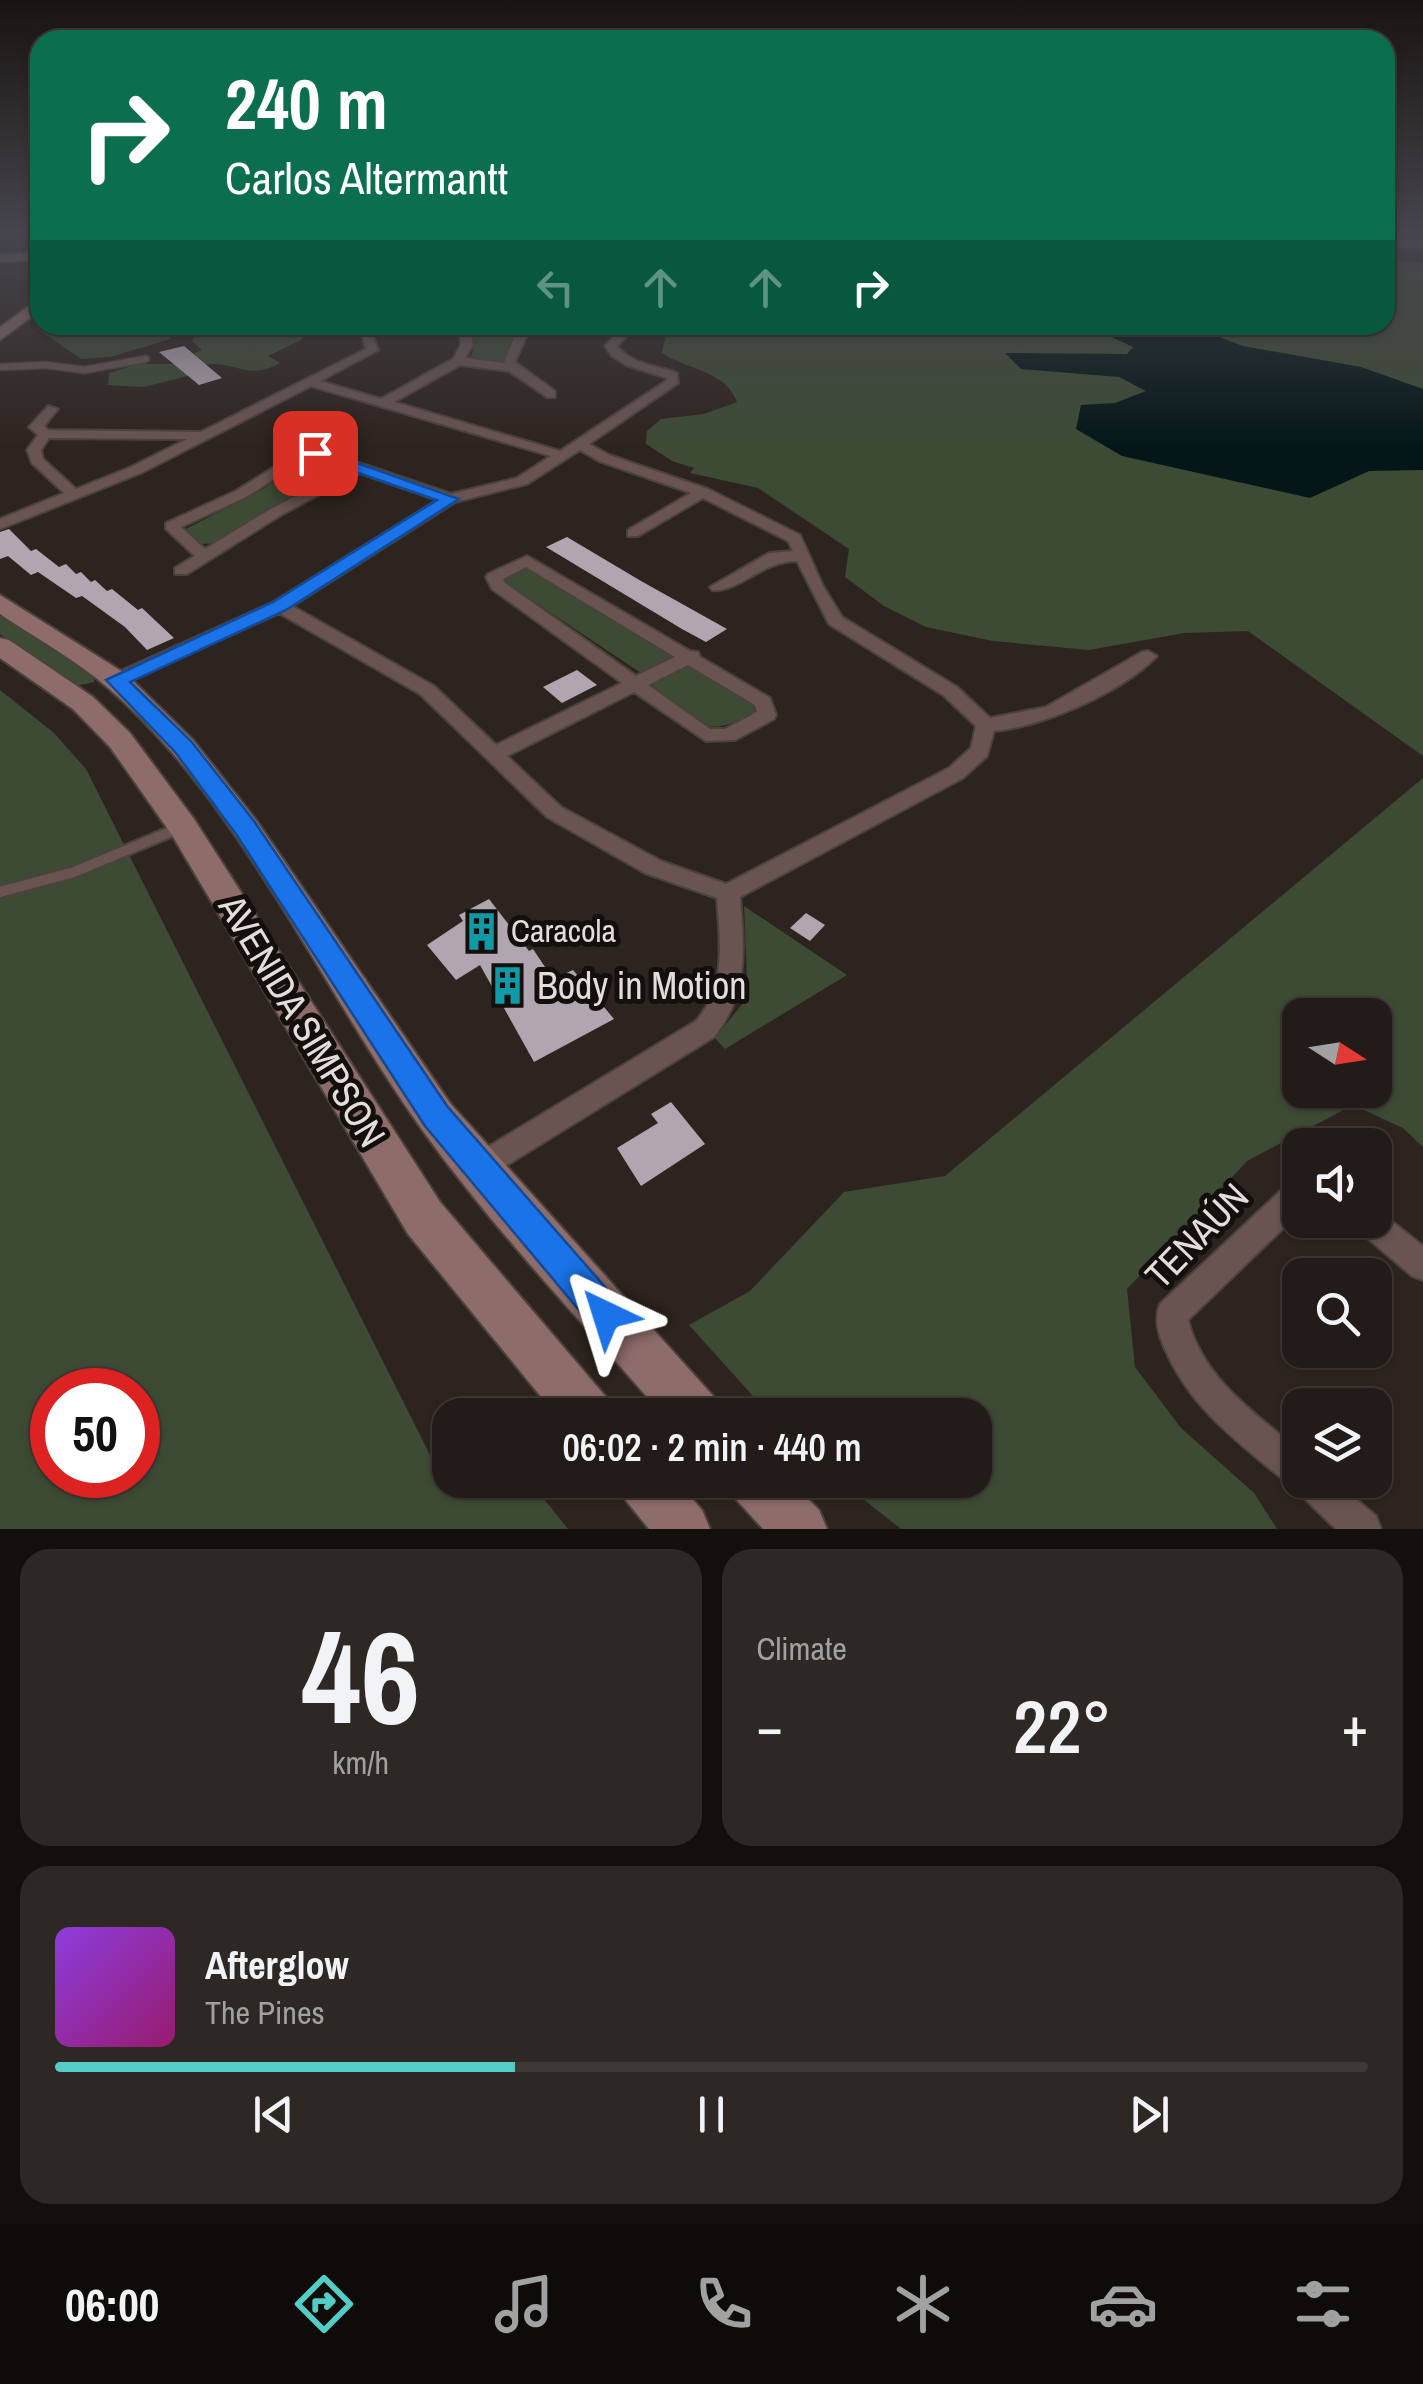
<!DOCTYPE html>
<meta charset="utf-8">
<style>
body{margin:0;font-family:"Archivo Narrow",sans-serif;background:#2e2824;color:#f1f3f6;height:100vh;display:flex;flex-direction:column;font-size:38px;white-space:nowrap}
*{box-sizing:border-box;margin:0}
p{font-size:32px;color:#a2a1a1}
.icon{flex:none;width:55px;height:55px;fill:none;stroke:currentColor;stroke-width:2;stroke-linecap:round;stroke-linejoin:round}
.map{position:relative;height:1529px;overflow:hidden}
.details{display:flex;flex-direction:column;gap:20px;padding:20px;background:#130f0d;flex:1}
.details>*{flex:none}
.top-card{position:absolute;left:30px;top:30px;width:1365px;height:305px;border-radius:30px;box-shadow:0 2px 8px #0004,0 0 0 2px #3f3936;background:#0b6e4f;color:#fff;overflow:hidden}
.needle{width:65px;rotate:102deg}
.fabs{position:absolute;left:1282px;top:998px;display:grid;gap:20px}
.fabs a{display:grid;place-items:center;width:110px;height:110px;border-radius:20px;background:#221b17;box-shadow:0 2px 8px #0004,0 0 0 2px #3f3936;font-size:50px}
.speed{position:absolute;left:30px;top:1368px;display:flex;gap:20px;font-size:50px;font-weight:700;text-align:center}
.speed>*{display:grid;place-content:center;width:130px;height:130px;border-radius:50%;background:#221b17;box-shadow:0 2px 8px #0004,0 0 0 2px #3f3936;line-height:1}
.speed .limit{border:15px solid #d22;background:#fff;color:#111}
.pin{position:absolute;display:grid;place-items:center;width:85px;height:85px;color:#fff;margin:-42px;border-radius:20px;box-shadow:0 5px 15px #0006}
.me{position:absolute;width:110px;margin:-55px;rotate:319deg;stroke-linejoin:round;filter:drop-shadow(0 0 8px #0008)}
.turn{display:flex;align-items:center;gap:35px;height:210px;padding:0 30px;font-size:45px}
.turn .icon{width:130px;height:130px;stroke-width:2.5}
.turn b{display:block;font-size:70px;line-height:85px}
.lanes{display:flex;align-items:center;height:95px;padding:0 30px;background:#0003;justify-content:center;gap:50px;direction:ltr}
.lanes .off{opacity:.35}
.big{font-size:75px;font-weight:600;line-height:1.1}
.details .card{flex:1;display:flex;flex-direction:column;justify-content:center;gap:15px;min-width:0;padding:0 35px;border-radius:30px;background:#2e2824}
.details .dial{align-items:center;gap:0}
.dial b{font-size:130px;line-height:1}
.song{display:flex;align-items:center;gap:30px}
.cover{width:120px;height:120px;border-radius:15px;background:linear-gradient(135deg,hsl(270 70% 55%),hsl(320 70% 35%))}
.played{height:10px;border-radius:5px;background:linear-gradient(90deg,#54cdc7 35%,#3f3936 35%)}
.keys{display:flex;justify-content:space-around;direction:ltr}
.heat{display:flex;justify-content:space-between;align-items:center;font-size:55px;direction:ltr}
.details .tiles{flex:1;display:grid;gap:20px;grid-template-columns:1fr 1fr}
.card:last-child{grid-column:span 2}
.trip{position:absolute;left:432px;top:1398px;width:560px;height:100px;border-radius:30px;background:#221b17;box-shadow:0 2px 8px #0004,0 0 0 2px #3f3936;font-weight:600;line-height:100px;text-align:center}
.tabs{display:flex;height:160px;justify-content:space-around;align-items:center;background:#0e0b09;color:#a2a1a1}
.tabs .icon{width:70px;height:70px}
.tabs .current{color:#54cdc7}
.tabs b{font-size:45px;color:#f1f3f6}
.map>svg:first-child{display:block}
</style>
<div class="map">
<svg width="1423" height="1529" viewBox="0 0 1423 1529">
<rect width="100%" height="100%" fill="#2e241f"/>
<!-- green -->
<path fill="#3d4b35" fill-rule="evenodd" d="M 1385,261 L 1423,263 L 1423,756 L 1248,631 L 1184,633 L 1089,650 L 993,641 L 926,627 L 884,606 L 845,577 L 849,549 L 758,488 L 690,473 L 694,468 L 672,461 L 646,444 L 647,431 L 661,419 L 704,414 L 737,402 C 725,370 687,370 662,353 L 666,334 L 675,325 L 1385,325 Z
M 41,325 L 305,325 L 307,332 L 301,340 L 268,356 L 280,363 C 247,382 234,359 202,365 L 203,372 L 144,387 L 108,385 L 109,373 L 138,364 L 184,364 L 190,355 L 202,350 L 192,341 L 196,331 L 171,330 L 170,339 L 111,357 L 81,359 L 36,328 Z
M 470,325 L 520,325 L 523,329 L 509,344 L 503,364 L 470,359 L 475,345 Z
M 319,460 L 346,468 L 219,543 L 201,544 L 184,530 L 263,489 L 302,462 Z
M 525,567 L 536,568 L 674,656 L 641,673 L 506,583 L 506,577 Z
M 0,614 L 94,676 L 94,682 L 76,686 L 0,634 Z
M 693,663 L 752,701 L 755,713 C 701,741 696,722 651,690 L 654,682 Z
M 0,690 L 54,733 L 86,769 L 440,1475 L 457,1494 L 463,1493 L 473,1482 L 492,1480 L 503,1491 L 536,1489 L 568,1529 L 0,1529 ZM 52,1390 L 138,1390 L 138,1475 L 52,1475 Z
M 1423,778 L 1423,1147 L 1403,1128 L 1353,1105 L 1247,1161 L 1127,1289 L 1135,1367 L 1181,1428 L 1254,1493 L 1277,1529 L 901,1529 L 839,1480 L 975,1480 L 975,1415 L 770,1415 L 689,1325 L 750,1291 L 844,1192 L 945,1176 ZM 1300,1015 L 1375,1015 L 1375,1090 L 1300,1090 Z
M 744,906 L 847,975 L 725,1049 L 715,1038 L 743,1003 L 747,978 Z"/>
<!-- water -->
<path fill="#041618" d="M 1085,325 L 1187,325 L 1243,346 L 1361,367 L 1423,389 L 1423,470 L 1369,471 L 1310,498 L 1122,456 L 1076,429 L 1081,405 L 1115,403 L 1146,391 L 1119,377 L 1021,369 L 1005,353 L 1127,354 L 1133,347 Z"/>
<!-- building -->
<path fill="#b1a6af" d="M 184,346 L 222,378 L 199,385 L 159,352 Z
M 9,529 L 31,551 L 36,549 L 59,567 L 66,564 L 76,574 L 81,572 L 91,582 L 95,580 L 107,591 L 112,589 L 138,610 L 142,608 L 174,638 L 147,650 L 125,627 L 82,596 L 76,598 L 38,572 L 31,575 L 8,556 L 0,559 L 0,532 Z
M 567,537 L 641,581 L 727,629 L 706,642 L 682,629 L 546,547 Z
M 577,670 L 597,685 L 562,703 L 543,687 Z
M 489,899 L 529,951 L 533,949 L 553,979 L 573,970 L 614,1019 L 534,1062 L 480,965 L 456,980 L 427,945 L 463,921 L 459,915 Z
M 806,913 L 825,925 L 810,941 L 790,928 Z
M 671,1102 L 705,1144 L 641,1186 L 617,1148 L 658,1123 L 651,1114 Z"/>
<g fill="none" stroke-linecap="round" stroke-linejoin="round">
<defs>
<path id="lane-far1" d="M 0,367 L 46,365 L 84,370 L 146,359"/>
<path id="lane" d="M 0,892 L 74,872 L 182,827"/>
<path id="street" d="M 1385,240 L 1423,242 L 1423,248 L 1385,246 Z
M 359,325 L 369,325 L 378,350 L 320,381 L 381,399 L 453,359 L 461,345 L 459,325 L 469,325 L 473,345 L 465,358 L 504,363 L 514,338 L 525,325 L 536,325 L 525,339 L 515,362 L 555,391 L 555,397 L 547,397 L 509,371 L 460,365 L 394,402 L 560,451 L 666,381 L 667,378 L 626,365 L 612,356 L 605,346 L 626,325 L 637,325 L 617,346 C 632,365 656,365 677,373 L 678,383 L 589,444 L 609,455 L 708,489 L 800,535 L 823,586 L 842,617 L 957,687 L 990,718 L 1046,707 L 1142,652 L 1148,651 L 1157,656 C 1122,692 1045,726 994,731 L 987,756 L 963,778 L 740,897 C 744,949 749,994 714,1037 L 478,1183 L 468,1179 L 464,1169 L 468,1159 L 696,1021 C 727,985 720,943 717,898 L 645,873 L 547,817 L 420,694 L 279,613 L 122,684 L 110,684 L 107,680 L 110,676 L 274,602 L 438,500 L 360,473 L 281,515 L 187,574 L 175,574 L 175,568 L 195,556 L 166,529 L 166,523 L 236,491 L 298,452 L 320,450 L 451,494 L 517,478 L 551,456 L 311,386 L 141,473 L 0,529 L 0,519 L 64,493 L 32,463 L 27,450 L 38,435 L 29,427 L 48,406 L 58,409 L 44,426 L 48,430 L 201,432 L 366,349 ZM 49,438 L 187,439 L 131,467 L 76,489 L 43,459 L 41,450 ZM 580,450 L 599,461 L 691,493 L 628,530 L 628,536 L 638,536 L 703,498 L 788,541 L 793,551 L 769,553 L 710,587 L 712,590 C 738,593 762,561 797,561 L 829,624 L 943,695 L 976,726 L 971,748 L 949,768 L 726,884 L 661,861 L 561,807 L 507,756 L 634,692 L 706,741 L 735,740 L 774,719 L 776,715 L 770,698 L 700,657 L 698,652 L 690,651 L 527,556 L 488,574 L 486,577 L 492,589 L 622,683 L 496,745 L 434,686 L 292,606 L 455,502 L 527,484 ZM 314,457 L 347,469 L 271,509 L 205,549 L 181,527 L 246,497 L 307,458 ZM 526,567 L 675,657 L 636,676 L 505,583 L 503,579 ZM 688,665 L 755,705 L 757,712 L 725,729 L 710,729 L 648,685 Z
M 1300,1178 L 1300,1212 L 1188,1320 C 1203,1379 1256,1414 1300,1451 L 1300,1480 L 1334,1480 L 1376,1516 L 1381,1529 L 1336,1529 C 1321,1515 1306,1499 1291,1486 C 1242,1445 1191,1410 1165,1349 C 1158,1334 1154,1319 1160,1304 L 1290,1182 Z
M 1375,1208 L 1423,1246 L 1423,1280 L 1412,1276 L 1358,1230 L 1353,1220 L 1375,1220 Z"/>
<path id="secondary" d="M 40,252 L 40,260 L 0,262 L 0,254 Z
M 40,298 L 40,311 L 0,340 L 0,327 Z
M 0,595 L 126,674 L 193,740 L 256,820 L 450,1103 L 714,1397 L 721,1415 L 663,1415 C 582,1322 495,1231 423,1131 C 321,989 240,801 107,687 C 75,659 35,638 0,614 Z
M 0,638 L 9,640 L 93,697 L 130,733 L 194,819 L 440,1202 L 606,1397 L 613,1415 L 556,1415 L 408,1234 L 172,835 L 110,747 L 73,709 L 0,658 Z
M 616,1480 L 676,1480 L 702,1510 L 710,1529 L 649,1529 L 624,1498 Z
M 727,1480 L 789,1480 L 819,1510 L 827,1529 L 763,1529 L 735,1498 Z"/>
</defs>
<!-- lane-far1 casing -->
<use href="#lane-far1" stroke="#4b423d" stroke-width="9"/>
<!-- lane casing -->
<use href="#lane" stroke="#4b423d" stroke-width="14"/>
<!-- street casing -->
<use href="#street" stroke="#4b423d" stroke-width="4"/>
<!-- secondary casing -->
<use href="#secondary" stroke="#4b423d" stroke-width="4"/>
<!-- lane-far1 -->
<use href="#lane-far1" stroke="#695452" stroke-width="6"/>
<!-- lane -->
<use href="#lane" stroke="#695452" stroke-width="10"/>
<!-- street -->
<use href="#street" fill="#695452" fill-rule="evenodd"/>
<!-- secondary -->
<use href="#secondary" fill="#8e6c6a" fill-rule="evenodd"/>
</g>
<!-- sky -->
<linearGradient id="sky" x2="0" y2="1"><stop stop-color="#191411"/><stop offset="0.52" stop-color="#46454d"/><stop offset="1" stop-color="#46454d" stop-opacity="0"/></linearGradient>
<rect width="1423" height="448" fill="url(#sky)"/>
<!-- route -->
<path fill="#1a73e8" stroke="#114b97" stroke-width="2.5" d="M 309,450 L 320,450 L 459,499 L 286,610 L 130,682 L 191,741 L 254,821 L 447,1106 L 619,1303 L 624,1315 L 619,1328 L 606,1333 L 594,1328 L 425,1126 L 236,834 L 175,752 L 106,680 L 273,602 L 437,500 L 309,456 Z"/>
<!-- icons -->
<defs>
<symbol id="building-bare" viewBox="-9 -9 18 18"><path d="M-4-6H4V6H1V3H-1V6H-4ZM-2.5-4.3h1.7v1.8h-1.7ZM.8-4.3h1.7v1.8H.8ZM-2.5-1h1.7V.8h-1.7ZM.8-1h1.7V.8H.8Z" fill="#0f9aa8" stroke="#130f0c" stroke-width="2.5" paint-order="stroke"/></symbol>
</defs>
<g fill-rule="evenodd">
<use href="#building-bare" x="454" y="904" width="55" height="55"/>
<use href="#building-bare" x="480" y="958" width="55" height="55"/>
</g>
<g text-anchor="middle" stroke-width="10" stroke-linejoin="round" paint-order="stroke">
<!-- poi labels -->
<g font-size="32" fill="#e4ddda" stroke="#130f0c" text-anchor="start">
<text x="511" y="942">Caracola</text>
</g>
<!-- near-poi labels -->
<g font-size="38" fill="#e4ddda" stroke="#130f0c" text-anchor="start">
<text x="537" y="999">Body in Motion</text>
</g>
<!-- near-street labels -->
<g font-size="38" fill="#e4ddda" stroke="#130f0c">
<text transform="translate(302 1021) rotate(59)" y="13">AVENIDA SIMPSON</text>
<text transform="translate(1197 1236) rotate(-46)" y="13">TENAÚN</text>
</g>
</g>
</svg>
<div class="fabs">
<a><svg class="needle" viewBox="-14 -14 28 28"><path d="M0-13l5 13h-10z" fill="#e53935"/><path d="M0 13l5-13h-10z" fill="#a2a1a1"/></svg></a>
<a><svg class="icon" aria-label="sound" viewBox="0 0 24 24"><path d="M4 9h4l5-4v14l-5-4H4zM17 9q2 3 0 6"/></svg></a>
<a><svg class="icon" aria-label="search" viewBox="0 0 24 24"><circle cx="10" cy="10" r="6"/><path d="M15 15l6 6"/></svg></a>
<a><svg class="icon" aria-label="layers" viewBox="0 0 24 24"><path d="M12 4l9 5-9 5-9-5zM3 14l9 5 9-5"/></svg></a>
</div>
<div class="speed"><div class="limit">50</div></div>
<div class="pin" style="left:315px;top:453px;background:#d93025"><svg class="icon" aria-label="arrive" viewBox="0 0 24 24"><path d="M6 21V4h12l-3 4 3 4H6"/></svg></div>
<svg class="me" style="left:606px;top:1315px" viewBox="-20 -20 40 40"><path d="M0-17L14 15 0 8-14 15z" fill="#1a73e8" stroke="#fff" stroke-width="4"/></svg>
<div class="trip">06:02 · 2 min · 440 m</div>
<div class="top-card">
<div class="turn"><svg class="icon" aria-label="right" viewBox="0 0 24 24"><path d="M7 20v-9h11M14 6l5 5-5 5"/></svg><div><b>240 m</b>Carlos Altermantt</div></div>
<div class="lanes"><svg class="icon off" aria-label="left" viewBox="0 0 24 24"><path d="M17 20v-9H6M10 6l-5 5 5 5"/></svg><svg class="icon off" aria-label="ahead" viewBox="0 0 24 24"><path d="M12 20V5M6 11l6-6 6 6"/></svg><svg class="icon off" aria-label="ahead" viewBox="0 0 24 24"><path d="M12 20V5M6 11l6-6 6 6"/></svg><svg class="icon" aria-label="right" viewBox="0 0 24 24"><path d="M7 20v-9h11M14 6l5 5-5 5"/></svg></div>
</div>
</div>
<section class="details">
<div class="tiles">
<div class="card dial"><b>46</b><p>km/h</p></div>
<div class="card"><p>Climate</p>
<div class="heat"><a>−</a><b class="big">22°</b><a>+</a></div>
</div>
<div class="card">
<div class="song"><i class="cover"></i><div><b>Afterglow</b><p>The Pines</p></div></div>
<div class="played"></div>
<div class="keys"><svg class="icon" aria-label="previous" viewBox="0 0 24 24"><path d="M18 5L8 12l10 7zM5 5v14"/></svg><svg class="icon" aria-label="pause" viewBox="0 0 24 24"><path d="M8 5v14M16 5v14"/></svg><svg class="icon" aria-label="next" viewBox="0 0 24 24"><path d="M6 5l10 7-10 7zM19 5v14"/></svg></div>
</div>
</div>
</section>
<nav class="tabs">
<b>06:00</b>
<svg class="icon current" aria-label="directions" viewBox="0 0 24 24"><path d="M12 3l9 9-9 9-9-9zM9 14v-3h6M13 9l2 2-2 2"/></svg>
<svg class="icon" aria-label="music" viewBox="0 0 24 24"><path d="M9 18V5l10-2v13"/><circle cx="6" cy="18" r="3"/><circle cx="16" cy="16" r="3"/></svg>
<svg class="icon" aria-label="phone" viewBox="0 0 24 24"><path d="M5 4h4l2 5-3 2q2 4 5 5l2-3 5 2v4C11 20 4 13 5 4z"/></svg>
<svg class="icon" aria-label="climate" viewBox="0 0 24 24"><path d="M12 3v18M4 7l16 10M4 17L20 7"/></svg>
<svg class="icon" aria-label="car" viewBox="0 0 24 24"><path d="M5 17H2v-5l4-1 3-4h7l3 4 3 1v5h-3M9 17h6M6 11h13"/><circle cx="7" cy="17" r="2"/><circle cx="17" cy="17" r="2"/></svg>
<svg class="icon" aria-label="filters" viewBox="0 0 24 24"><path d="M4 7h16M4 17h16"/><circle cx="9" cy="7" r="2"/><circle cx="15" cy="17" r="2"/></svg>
</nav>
